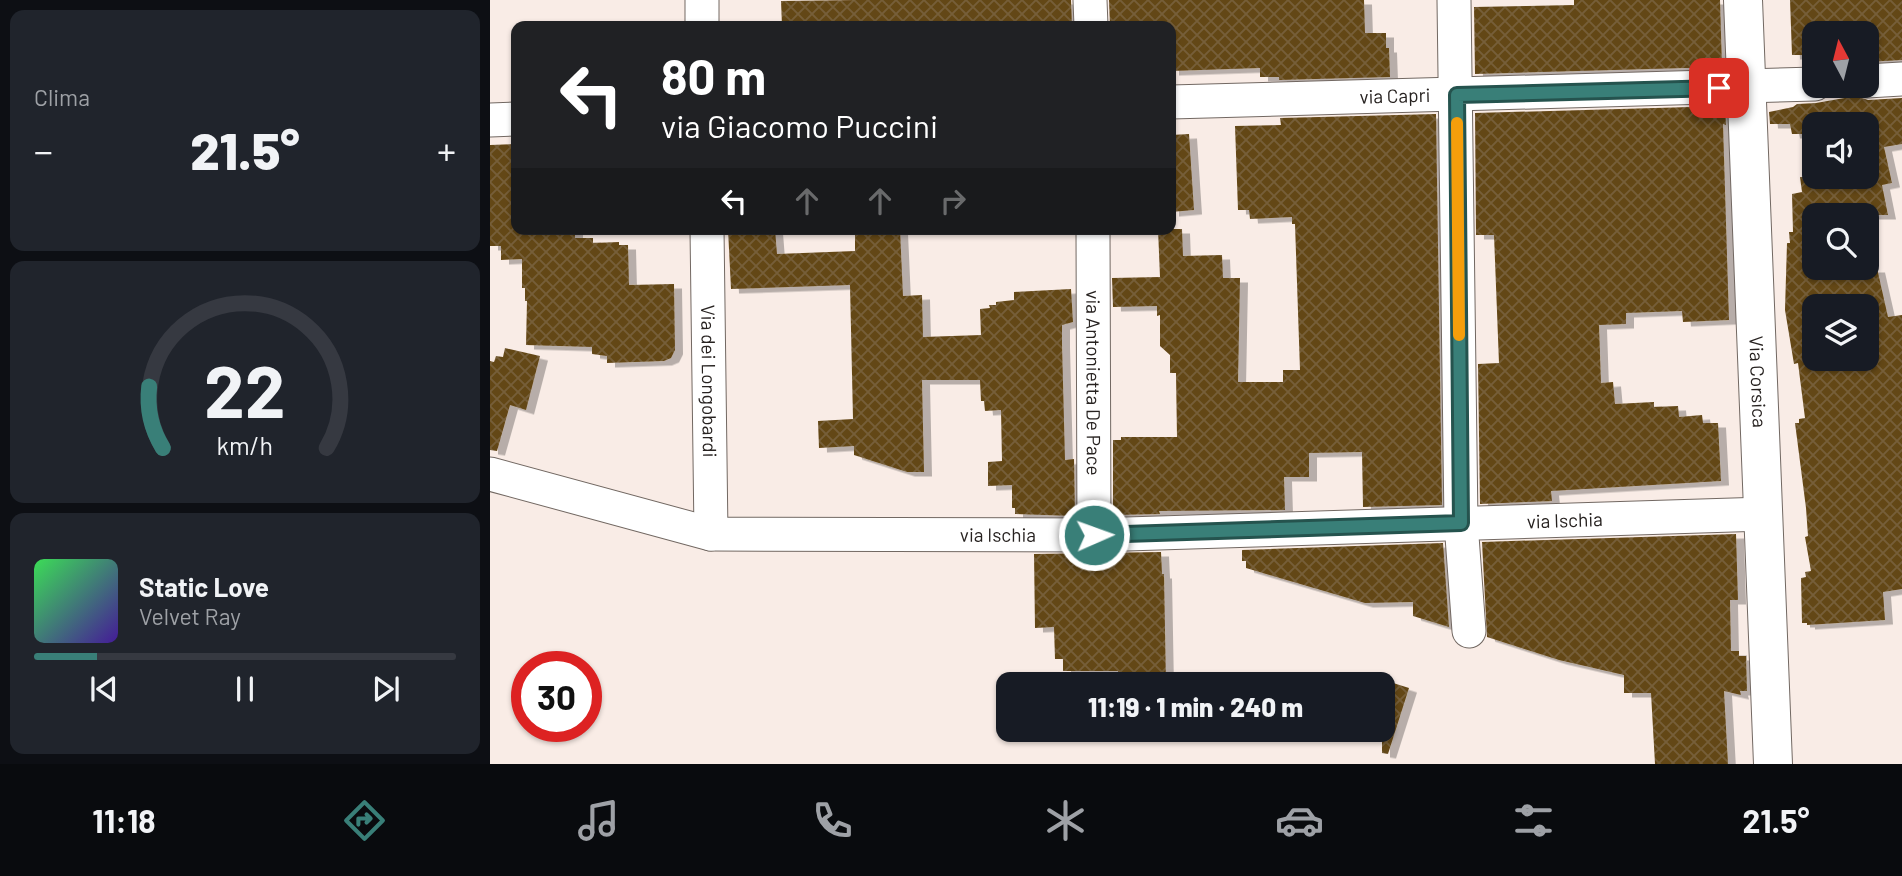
<!DOCTYPE html>
<html lang="it">
<meta charset="utf-8">
<style>
body{margin:0;font-family:Barlow,sans-serif;background:#20242c;color:#f1f3f6;height:100vh;display:flex;flex-direction:column;font-size:26px;white-space:nowrap}
*{box-sizing:border-box;margin:0}
p{font-size:23px;color:#9ea1a6}
.icon{flex:none;width:38px;height:38px;fill:none;stroke:currentColor;stroke-width:2;stroke-linecap:round;stroke-linejoin:round}
.map{position:relative;flex:1;overflow:hidden}
.drawer{display:flex;flex-direction:column;gap:10px;padding:10px;background:#0d0f14;width:490px}
.drawer>*{flex:none}
.hud{position:absolute;left:21px;top:21px;width:665px;height:214px;border-radius:14px;box-shadow:0 2px 5px #0004;background:#202124;color:#fff;overflow:hidden}
.needle{width:46px;rotate:353deg}
.tools{position:absolute;left:1312px;top:21px;display:grid;gap:14px}
.tools a{display:grid;place-items:center;width:77px;height:77px;border-radius:14px;background:#171b24;box-shadow:0 2px 5px #0004;font-size:35px}
.speed{position:absolute;left:21px;top:651px;display:flex;gap:14px;font-size:35px;font-weight:700;text-align:center}
.speed>*{display:grid;place-content:center;width:91px;height:91px;border-radius:50%;background:#171b24;box-shadow:0 2px 5px #0004;line-height:1}
.speed .limit{border:10px solid #d22;background:#fff;color:#111}
.pin{position:absolute;display:grid;place-items:center;width:60px;height:60px;color:#fff;margin:-30px;border-radius:14px;box-shadow:0 4px 10px #0006}
.me{position:absolute;width:77px;margin:-38px;rotate:88deg;stroke-linejoin:round;filter:drop-shadow(0 0 5px #0008)}
.turn{display:flex;align-items:center;gap:24px;height:147px;padding:0 35px;font-size:32px}
.turn .icon{width:91px;height:91px;stroke-width:2.5}
.turn b{display:block;font-size:49px;line-height:60px}
.lanes{display:flex;align-items:center;height:66px;padding:0 35px;background:#0003;justify-content:center;gap:35px;direction:ltr}
.lanes .off{opacity:.35}
.big{font-size:52px;font-weight:800;line-height:1.1}
.drawer .tile{flex:1;display:flex;flex-direction:column;justify-content:center;gap:10px;min-width:0;padding:0 24px;border-radius:14px;background:#20242c}
.drawer .dial{align-items:center;gap:0}
.dial svg{height:182px;overflow:visible;fill:none;stroke:#363941;stroke-width:7;stroke-linecap:round;text-anchor:middle}
.dial text{fill:#f1f3f6;stroke:none}
.song{display:flex;align-items:center;gap:21px}
.cover{width:84px;height:84px;border-radius:10px;background:linear-gradient(135deg,hsl(130 70% 55%),hsl(260 70% 35%))}
.played{height:7px;border-radius:4px;background:linear-gradient(90deg,#397f78 15%,#363941 15%)}
.keys{display:flex;justify-content:space-around;direction:ltr}
.heat{display:flex;justify-content:space-between;align-items:center;font-size:38px;direction:ltr}
.trip{position:absolute;left:506px;top:672px;width:399px;height:70px;border-radius:14px;background:#171b24;box-shadow:0 2px 5px #0004;font-weight:800;line-height:70px;text-align:center}
.tab-bar{display:flex;height:112px;justify-content:space-around;align-items:center;background:#090b0e;color:#9ea1a6}
.tab-bar .icon{width:49px;height:49px}
.tab-bar .current{color:#397f78}
.tab-bar b{font-size:32px;color:#f1f3f6}
main{display:flex;flex:1;min-height:0}
.map>svg:first-child{display:block}
</style>
<main>
<section class="drawer">
<div class="tile"><p>Clima</p>
<div class="heat"><a>−</a><b class="big">21.5°</b><a>+</a></div>
</div>
<div class="tile dial"><svg viewBox="0 0 100 80">
<path d="M14 69A42 42 0 1 1 86 69"/>
<path d="M14 69A42 42 0 0 1 8 42" stroke="#397f78"/>
<text x="50" y="56" font-size="32" font-weight="700">22</text>
<text x="50" y="72" font-size="11">km/h</text>
</svg></div>
<div class="tile">
<div class="song"><i class="cover"></i><div><b>Static Love</b><p>Velvet Ray</p></div></div>
<div class="played"></div>
<div class="keys"><svg class="icon" aria-label="previous" viewBox="0 0 24 24"><path d="M18 5L8 12l10 7zM5 5v14"/></svg><svg class="icon" aria-label="pause" viewBox="0 0 24 24"><path d="M8 5v14M16 5v14"/></svg><svg class="icon" aria-label="next" viewBox="0 0 24 24"><path d="M6 5l10 7-10 7zM19 5v14"/></svg></div>
</div>
</section>
<div class="map">
<svg width="1412" height="764" viewBox="0 0 1412 764">
<defs>
<pattern id="building-cross-hatch" width="8" height="8" patternUnits="userSpaceOnUse" patternTransform="scale(1.75)"><rect width="8" height="8" fill="#644718"/><path d="M0 0l8 8M0 8l8-8" fill="none" stroke="#765f39"/></pattern>
<filter id="shadow"><feDropShadow dx="8" dy="4.5" stdDeviation="0" flood-color="#0004"/></filter>
</defs>
<rect width="100%" height="100%" fill="#f9ece6"/>
<!-- building -->
<path fill="url(#building-cross-hatch)" fill-rule="evenodd" filter="url(#shadow)" d="M 367,0 L 581,0 L 582,26 L 292,26 L 291,1 Z
M 619,0 L 874,0 L 875,33 L 896,33 L 896,48 L 899,48 L 900,77 L 789,80 L 789,77 L 770,77 L 770,68 L 681,71 L 681,26 L 620,26 Z
M 1084,0 L 1230,0 L 1232,67 L 985,74 L 984,7 L 1084,5 Z
M 1300,0 L 1412,0 L 1412,60 L 1377,62 L 1377,33 L 1325,33 L 1325,55 L 1302,55 Z
M 1366,96 L 1378,100 L 1412,98 L 1412,144 L 1394,147 L 1402,183 L 1392,185 L 1398,215 L 1325,215 L 1325,268 L 1387,268 L 1398,317 L 1412,315 L 1412,589 L 1393,592 L 1395,620 L 1317,625 L 1317,623 L 1312,623 L 1311,578 L 1316,577 L 1315,572 L 1321,571 L 1315,537 L 1318,536 L 1316,508 L 1305,423 L 1309,423 L 1309,419 L 1315,418 L 1308,363 L 1304,364 L 1295,310 L 1297,243 L 1300,243 L 1299,232 L 1303,232 L 1302,194 L 1312,192 L 1310,177 L 1377,177 L 1377,124 L 1325,124 L 1325,134 L 1302,134 L 1300,124 L 1280,124 L 1279,112 L 1303,107 L 1307,104 L 1326,103 ZM 1325,306 L 1377,306 L 1377,359 L 1325,359 Z
M 1235,106 L 1236,125 L 1233,124 L 1239,320 L 1193,322 L 1192,311 L 1136,313 L 1136,324 L 1109,325 L 1111,383 L 1123,382 L 1125,404 L 1164,402 L 1164,407 L 1188,406 L 1189,417 L 1212,415 L 1213,423 L 1228,423 L 1231,481 L 1061,491 L 1062,501 L 990,504 L 988,364 L 1009,363 L 1004,235 L 986,235 L 985,113 Z
M 946,114 L 952,505 L 873,507 L 872,452 L 819,453 L 819,477 L 794,477 L 795,510 L 669,511 L 670,514 L 623,515 L 623,440 L 631,440 L 631,437 L 687,437 L 686,373 L 680,373 L 680,355 L 670,346 L 670,315 L 667,316 L 667,306 L 623,307 L 622,278 L 670,277 L 668,229 L 692,229 L 693,256 L 732,255 L 733,278 L 750,278 L 748,382 L 793,382 L 793,370 L 810,370 L 805,224 L 802,224 L 802,217 L 760,219 L 759,210 L 748,210 L 745,126 L 791,125 L 790,118 Z
M 699,134 L 704,210 L 681,212 L 681,135 Z
M 26,144 L 26,229 L 85,229 L 85,238 L 103,238 L 103,243 L 129,242 L 129,245 L 138,245 L 139,285 L 184,284 L 185,350 L 181,358 L 174,361 L 117,363 L 117,356 L 102,354 L 102,347 L 36,345 L 37,301 L 35,301 L 35,288 L 32,288 L 32,259 L 11,260 L 11,246 L 0,246 L 0,145 Z
M 238,229 L 285,229 L 287,254 L 365,251 L 365,229 L 410,229 L 413,296 L 432,295 L 433,337 L 491,335 L 490,309 L 500,308 L 499,305 L 506,305 L 506,302 L 524,300 L 524,292 L 581,289 L 583,322 L 572,325 L 572,343 L 575,460 L 584,459 L 585,516 L 525,514 L 525,508 L 522,508 L 522,485 L 498,486 L 498,462 L 512,461 L 511,410 L 495,411 L 494,401 L 491,401 L 490,380 L 432,380 L 434,472 L 417,472 L 364,455 L 364,446 L 329,448 L 328,421 L 363,419 L 360,285 L 241,289 Z
M 15,348 L 50,356 L 36,410 L 20,405 L 7,451 L 0,450 L 0,361 L 4,362 L 6,356 L 13,357 Z
M 1246,534 L 1248,600 L 1240,600 L 1241,651 L 1249,651 L 1249,656 L 1256,656 L 1257,691 L 1250,691 L 1251,695 L 1234,691 L 1238,764 L 1165,764 L 1161,693 L 1134,693 L 1134,675 L 1069,660 L 997,637 L 992,542 Z
M 953,543 L 959,627 L 923,616 L 923,602 L 875,603 L 756,568 L 756,561 L 752,561 L 752,550 Z
M 671,552 L 672,574 L 674,574 L 676,684 L 629,682 L 628,671 L 573,671 L 573,659 L 565,659 L 564,627 L 545,628 L 544,554 Z
M 897,681 L 919,688 L 898,754 L 892,753 L 892,697 Z"/>
<g fill="none" stroke-linecap="round" stroke-linejoin="round">
<defs>
<g id="minor">
<path d="M 212,0 L 212,26"/>
<path d="M 600,0 L 601,26"/>
<path d="M 964,0 L 971,523 L 979,631"/>
<path d="M 1377,81 L 1412,79"/>
<path id="s1" d="M 681,102 L 1325,84"/>
<path d="M 0,120 L 26,119"/>
<path id="s2" d="M 217,229 L 221,534"/>
<path id="s3" d="M 603,229 L 604,535"/>
<path id="s4" d="M 0,474 L 221,534 L 604,535 L 1275,514"/>
</g>
<g id="secondary">
<path id="s5" d="M 1253,0 L 1283,764"/>
</g>
</defs>
<!-- minor casing -->
<use href="#minor" stroke="#726862" stroke-width="35"/>
<!-- secondary casing -->
<use href="#secondary" stroke="#726862" stroke-width="40"/>
<!-- minor -->
<use href="#minor" stroke="#fff" stroke-width="33"/>
<!-- secondary -->
<use href="#secondary" stroke="#fff" stroke-width="38"/>
</g>
<g fill="none" stroke-linecap="round" stroke-linejoin="round">
<defs>
<path id="route" d="M 604,535 L 971,523 L 967,95 L 1229,88"/>
</defs>
<!-- route casing -->
<use href="#route" stroke="#25534e" stroke-width="18"/>
<!-- route -->
<use href="#route" stroke="#397f78" stroke-width="12"/>
<!-- slow -->
<path stroke="#f59e0b" stroke-width="12" d="M 967,123 L 969,335"/>
</g>
<g text-anchor="middle" stroke-width="7" stroke-linejoin="round" paint-order="stroke">
<!-- street labels -->
<g font-size="19" fill="#272220" stroke="#fefcfa">
<text dy="7" stroke="none"><textPath href="#s1" startOffset="224">via Capri</textPath></text>
<text dy="7" stroke="none"><textPath href="#s2" startOffset="152">Via dei Longobardi</textPath></text>
<text dy="7" stroke="none"><textPath href="#s3" startOffset="154">via Antonietta De Pace</textPath></text>
<text dy="7" stroke="none"><textPath href="#s5" startOffset="382">Via Corsica</textPath></text>
<text dy="7" stroke="none"><textPath href="#s4" startOffset="1083">via Ischia</textPath></text>
<text dy="7" stroke="none"><textPath href="#s4" startOffset="516">via Ischia</textPath></text>
</g>
</g>
</svg>
<div class="tools">
<a><svg class="needle" viewBox="-14 -14 28 28"><path d="M0-13l5 13h-10z" fill="#e53935"/><path d="M0 13l5-13h-10z" fill="#9ea1a6"/></svg></a>
<a><svg class="icon" aria-label="sound" viewBox="0 0 24 24"><path d="M4 9h4l5-4v14l-5-4H4zM17 9q2 3 0 6"/></svg></a>
<a><svg class="icon" aria-label="search" viewBox="0 0 24 24"><circle cx="10" cy="10" r="6"/><path d="M15 15l6 6"/></svg></a>
<a><svg class="icon" aria-label="layers" viewBox="0 0 24 24"><path d="M12 4l9 5-9 5-9-5zM3 14l9 5 9-5"/></svg></a>
</div>
<div class="speed"><div class="limit">30</div></div>
<div class="pin" style="left:1229px;top:88px;background:#d93025"><svg class="icon" aria-label="arrive" viewBox="0 0 24 24"><path d="M6 21V4h12l-3 4 3 4H6"/></svg></div>
<svg class="me" style="left:604px;top:535px" viewBox="-20 -20 40 40"><circle r="17" fill="#397f78" stroke="#fff" stroke-width="3"/><path d="M0-11L8 9 0 5-8 9z" fill="#fff"/></svg>
<div class="trip">11:19 · 1 min · 240 m</div>
<div class="hud">
<div class="turn"><svg class="icon" aria-label="left" viewBox="0 0 24 24"><path d="M17 20v-9H6M10 6l-5 5 5 5"/></svg><div><b>80 m</b>via Giacomo Puccini</div></div>
<div class="lanes"><svg class="icon" aria-label="left" viewBox="0 0 24 24"><path d="M17 20v-9H6M10 6l-5 5 5 5"/></svg><svg class="icon off" aria-label="ahead" viewBox="0 0 24 24"><path d="M12 20V5M6 11l6-6 6 6"/></svg><svg class="icon off" aria-label="ahead" viewBox="0 0 24 24"><path d="M12 20V5M6 11l6-6 6 6"/></svg><svg class="icon off" aria-label="right" viewBox="0 0 24 24"><path d="M7 20v-9h11M14 6l5 5-5 5"/></svg></div>
</div>
</div>
</main>
<nav class="tab-bar">
<b>11:18</b>
<svg class="icon current" aria-label="directions" viewBox="0 0 24 24"><path d="M12 3l9 9-9 9-9-9zM9 14v-3h6M13 9l2 2-2 2"/></svg>
<svg class="icon" aria-label="music" viewBox="0 0 24 24"><path d="M9 18V5l10-2v13"/><circle cx="6" cy="18" r="3"/><circle cx="16" cy="16" r="3"/></svg>
<svg class="icon" aria-label="phone" viewBox="0 0 24 24"><path d="M5 4h4l2 5-3 2q2 4 5 5l2-3 5 2v4C11 20 4 13 5 4z"/></svg>
<svg class="icon" aria-label="climate" viewBox="0 0 24 24"><path d="M12 3v18M4 7l16 10M4 17L20 7"/></svg>
<svg class="icon" aria-label="car" viewBox="0 0 24 24"><path d="M5 17H2v-5l4-1 3-4h7l3 4 3 1v5h-3M9 17h6M6 11h13"/><circle cx="7" cy="17" r="2"/><circle cx="17" cy="17" r="2"/></svg>
<svg class="icon" aria-label="filters" viewBox="0 0 24 24"><path d="M4 7h16M4 17h16"/><circle cx="9" cy="7" r="2"/><circle cx="15" cy="17" r="2"/></svg>
<b>21.5°</b>
</nav>
